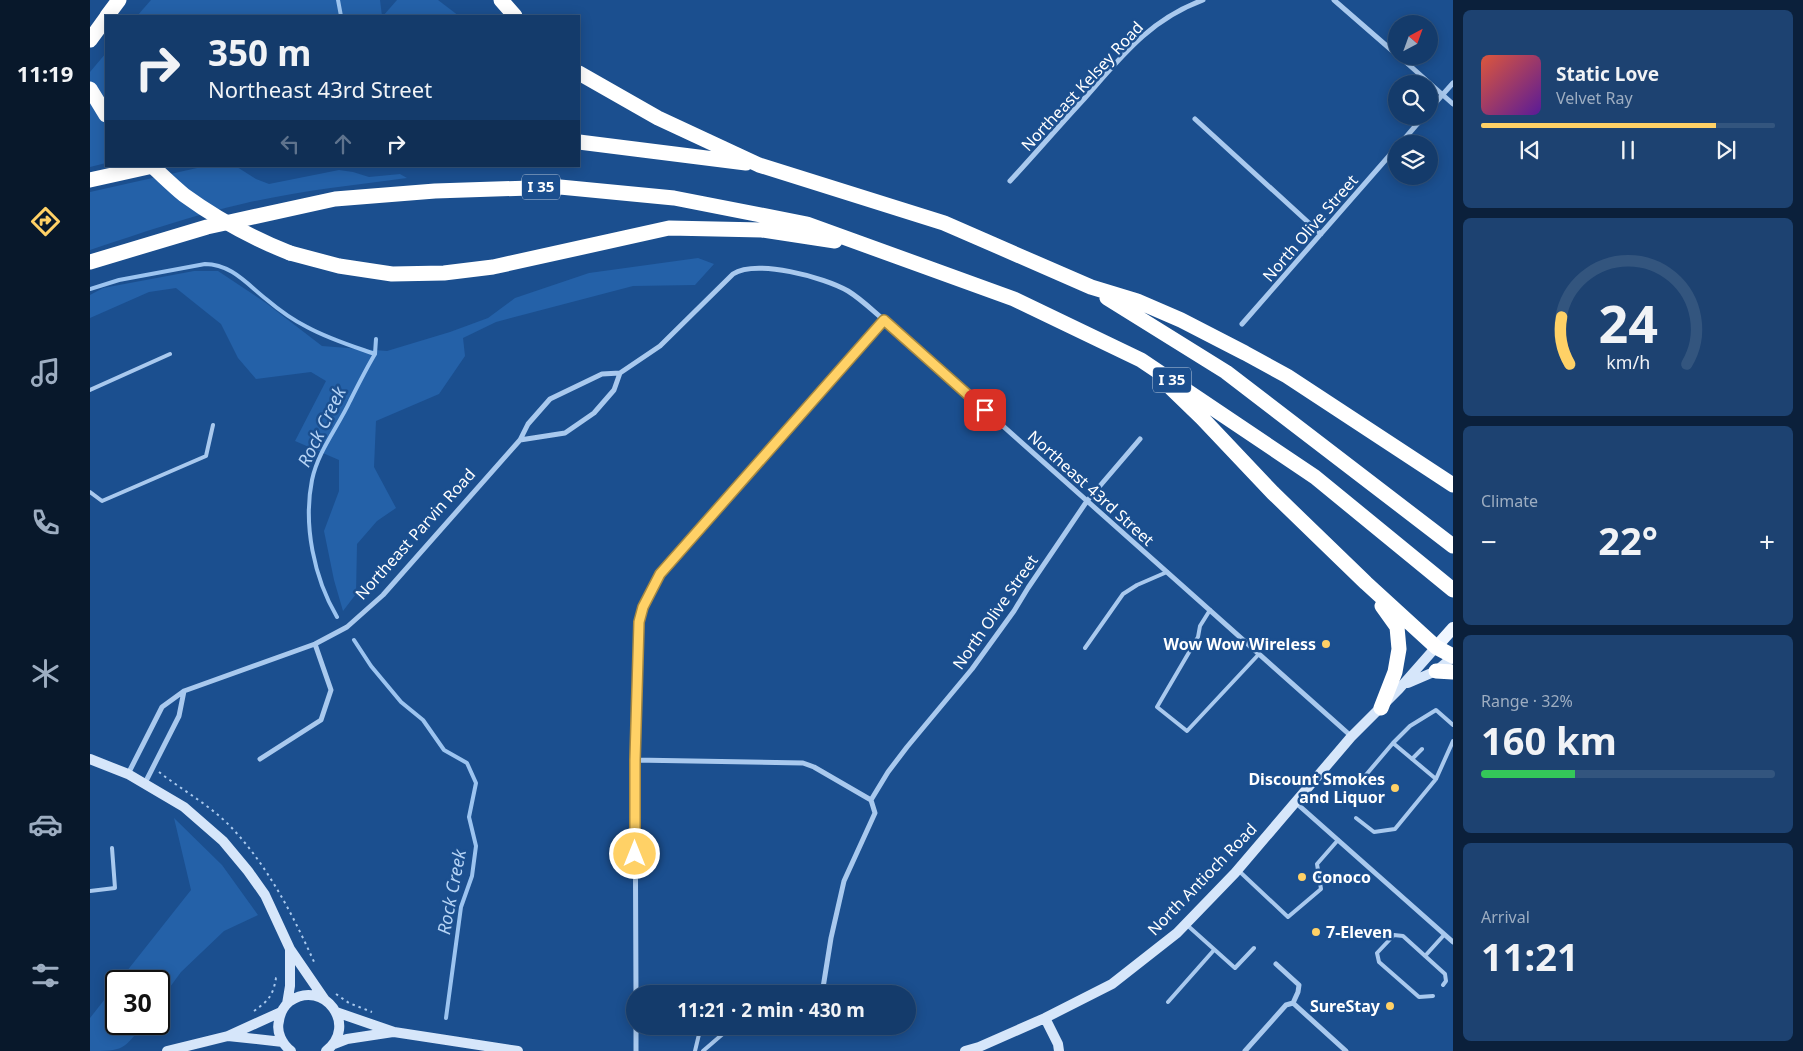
<!DOCTYPE html>
<meta charset="utf-8">
<style>
body{margin:0;font-family:"Noto Sans",sans-serif;background:#1d4271;color:#f1f3f6;height:100vh;display:flex;flex-direction:column;font-size:19px;white-space:nowrap}
*{box-sizing:border-box;margin:0}
p{font-size:16px;color:#9dadc1}
.icon{flex:none;width:28px;height:28px;fill:none;stroke:currentColor;stroke-width:2;stroke-linecap:round;stroke-linejoin:round}
.map{position:relative;flex:1;overflow:hidden}
.sheet{display:flex;flex-direction:column;gap:10px;padding:10px;background:#0b203b;width:350px}
.sheet>*{flex:none}
.guide{position:absolute;left:15px;top:15px;width:475px;height:152px;border-radius:0px;box-shadow:0 2px 12px #0003,0 0 0 1px #33557e;background:#143b6b;color:#f1f3f6;overflow:hidden}
.needle{width:32px;rotate:41deg}
.buttons{position:absolute;left:1298px;top:15px;display:grid;gap:10px}
.buttons a{display:grid;place-items:center;width:50px;height:50px;border-radius:50%;background:#143b6b;box-shadow:0 2px 12px #0003,0 0 0 1px #33557e;font-size:25px}
.speed{position:absolute;left:15px;top:970px;display:flex;gap:10px;font-size:25px;font-weight:700;text-align:center}
.speed>*{display:grid;place-content:center;width:65px;height:65px;border-radius:50%;background:#143b6b;box-shadow:0 2px 12px #0003,0 0 0 1px #33557e;line-height:1}
.speed .limit{border:2px solid #111;border-radius:8px;background:#fff;color:#111}
.pin{position:absolute;display:grid;place-items:center;width:42px;height:42px;color:#fff;margin:-21px;border-radius:10px;box-shadow:0 2px 8px #0006}
.me{position:absolute;width:55px;margin:-28px;rotate:0deg;stroke-linejoin:round;filter:drop-shadow(0 0 4px #0008)}
.turn{display:flex;align-items:center;gap:18px;height:105px;padding:0 20px;font-size:22px}
.turn .icon{width:65px;height:65px;stroke-width:2.5}
.turn b{display:block;font-size:35px;line-height:42px}
.lanes{display:flex;align-items:center;height:48px;padding:0 20px;background:#0003;justify-content:center;gap:25px;direction:ltr}
.lanes .off{opacity:.35}
.big{font-size:38px;font-weight:700;line-height:1.1}
.sheet .card{flex:1;display:flex;flex-direction:column;justify-content:center;gap:8px;min-width:0;padding:0 18px;border-radius:8px;background:#1d4271}
.sheet .dial{align-items:center;gap:0}
.dial svg{height:130px;overflow:visible;fill:none;stroke:#33557e;stroke-width:7;stroke-linecap:round;text-anchor:middle}
.dial text{fill:#f1f3f6;stroke:none}
.song{display:flex;align-items:center;gap:15px}
.cover{width:60px;height:60px;border-radius:8px;background:linear-gradient(135deg,hsl(10 70% 55%),hsl(270 70% 35%))}
.played{height:5px;border-radius:2px;background:linear-gradient(90deg,#ffd166 80%,#33557e 80%)}
.keys{display:flex;justify-content:space-around;direction:ltr}
.heat{display:flex;justify-content:space-between;align-items:center;font-size:28px;direction:ltr}
.charge{height:8px;border-radius:4px;background:linear-gradient(90deg,#34c759 32%,#33557e 0)}
.trip{position:absolute;left:536px;top:985px;width:290px;height:50px;border-radius:25px;background:#143b6b;box-shadow:0 2px 12px #0003,0 0 0 1px #33557e;font-weight:700;line-height:50px;text-align:center}
main{display:flex;flex:1;min-height:0}
.tabs{display:flex;flex-direction:column;width:90px;justify-content:space-around;align-items:center;background:#08182b;color:#9dadc1}
.tabs .icon{width:35px;height:35px}
.tabs .selected{color:#ffd166}
.tabs b{font-size:22px;color:#f1f3f6}
.map>svg:first-child{display:block}
</style>
<main>
<nav class="tabs">
<b>11:19</b>
<svg class="icon selected" aria-label="directions" viewBox="0 0 24 24"><path d="M12 3l9 9-9 9-9-9zM9 14v-3h6M13 9l2 2-2 2"/></svg>
<svg class="icon" aria-label="music" viewBox="0 0 24 24"><path d="M9 18V5l10-2v13"/><circle cx="6" cy="18" r="3"/><circle cx="16" cy="16" r="3"/></svg>
<svg class="icon" aria-label="phone" viewBox="0 0 24 24"><path d="M5 4h4l2 5-3 2q2 4 5 5l2-3 5 2v4C11 20 4 13 5 4z"/></svg>
<svg class="icon" aria-label="climate" viewBox="0 0 24 24"><path d="M12 3v18M4 7l16 10M4 17L20 7"/></svg>
<svg class="icon" aria-label="car" viewBox="0 0 24 24"><path d="M5 17H2v-5l4-1 3-4h7l3 4 3 1v5h-3M9 17h6M6 11h13"/><circle cx="7" cy="17" r="2"/><circle cx="17" cy="17" r="2"/></svg>
<svg class="icon" aria-label="filters" viewBox="0 0 24 24"><path d="M4 7h16M4 17h16"/><circle cx="9" cy="7" r="2"/><circle cx="15" cy="17" r="2"/></svg>
</nav>
<div class="map">
<svg width="1363" height="1051" viewBox="0 0 1363 1051">
<rect width="100%" height="100%" fill="#1b4f8f"/>
<!-- green -->
<path fill="#2461a8" d="M 61,0 L 290,0 L 292,16 L 47,16 Z
M 307,0 L 348,0 L 369,16 L 293,16 Z
M 16,53 L 16,163 L 0,167 L 0,72 Z
M 116,166 L 147,167 L 166,179 L 179,184 L 249,170 L 263,172 L 279,177 L 310,174 L 317,178 C 264,185 209,191 156,203 C 103,215 51,233 0,250 L 0,192 Z
M 608,258 L 624,264 L 605,285 L 543,286 L 406,322 L 373,338 L 375,356 L 349,394 L 286,421 L 284,467 L 306,508 L 287,521 L 267,544 L 266,594 L 253,611 L 244,580 L 234,531 L 249,491 L 249,460 L 205,441 L 236,381 L 221,372 L 166,379 L 148,358 L 131,324 L 86,288 L 59,292 L 0,318 L 0,295 L 13,288 L 104,271 L 128,271 L 176,303 L 232,346 L 297,351 L 360,332 L 398,318 L 425,298 L 499,273 Z
M 84,818 L 132,865 L 168,915 L 134,931 L 91,972 L 69,1002 L 69,981 L 29,981 L 101,890 Z
M 26,985 L 26,1024 L 53,1024 C 34,1050 33,1051 0,1051 L 0,1018 Z"/>
<g fill="none" stroke-linecap="round" stroke-linejoin="round">
<!-- stream -->
<path stroke="#9cc4f0" stroke-width="4" d="M 248,0 L 251,16
M 0,289 L 29,280 L 115,264 C 141,264 157,284 176,299 C 189,310 203,320 217,327 C 239,339 262,346 285,354
M 247,617 C 224,578 213,525 222,480 C 228,451 248,427 260,401 C 268,385 276,369 285,354 L 286,339
M 264,640 L 281,666 L 311,702 L 333,720 L 354,750 L 377,763 L 386,783 L 379,817 L 386,846 L 382,876 L 371,907 L 356,1018"/>
<!-- path -->
<path stroke="#a9c9ee" stroke-width="2" stroke-dasharray="2.5 4" stroke-linecap="butt" d="M 69,772 C 92,790 118,804 139,825 C 177,864 203,915 225,964
M 246,994 L 259,1003 L 282,1012
M 164,1011 C 178,1001 183,996 186,978 L 189,978"/>
<!-- lane -->
<path stroke="#a9c9ee" stroke-width="4" d="M 0,390 L 80,354
M 0,492 L 12,501 L 116,456 L 123,425
M 1120,610 L 1110,626 L 1108,637 L 1067,707 L 1097,731 L 1169,654
M 995,648 L 1033,594 L 1047,585 L 1077,572
M 1303,743 L 1320,726 L 1346,710 L 1363,725
M 1322,759 L 1332,749
M 1346,779 L 1363,741
M 1266,818 L 1284,832 L 1305,829 L 1346,779 L 1303,743 L 1275,776
M 1149,871 L 1198,917 L 1231,889 L 1227,864 L 1248,840
M 0,891 L 25,888 L 22,848
M 1097,925 L 1145,968 L 1164,948
M 1335,956 L 1354,935
M 625,994 L 629,991 L 636,992 L 638,994
M 1343,996 L 1329,997 L 1289,962 L 1287,953 L 1304,935 L 1313,936 L 1355,974 L 1356,981 L 1353,985
M 1078,1002 L 1124,950
M 605,1051 L 611,1026
M 613,1051 L 642,1026"/>
<!-- street -->
<path stroke="#a9c9ee" stroke-width="5" d="M 1244,0 L 1306,54
M 1309,56 L 1363,104
M 1339,110 L 1363,83
M 1105,119 L 1231,234
M 1310,144 L 1334,116
M 920,181 C 945,154 969,126 994,99 C 1031,57 1059,20 1113,0
M 1152,324 L 1306,148
M 430,440 L 475,433 L 504,413 L 524,390 L 530,373
M 170,759 L 231,720 L 241,690 L 225,644
M 545,760 L 713,763 L 724,767 L 781,800
M 38,774 L 72,707 L 94,691 L 225,644 L 257,627 L 293,595 L 430,440 L 438,424 L 460,399 L 512,374 L 530,373 L 570,346 L 643,274 C 666,259 734,277 758,291 C 771,299 782,310 794,320 L 1261,736
M 55,783 L 89,716 L 94,691
M 781,800 L 798,772 L 817,747 L 882,669 L 924,611 L 938,588 L 997,501 L 1050,439
M 1205,802 L 1363,942
M 546,994 L 545,760 L 549,622 L 553,607 L 570,574 L 794,320
M 732,994 L 741,938 L 754,881 L 785,813 L 781,800
M 1203,1003 L 1256,1051
M 546,1026 L 546,1051
M 1155,1051 L 1196,1005 L 1203,1003 L 1208,992 L 1209,985 L 1186,964"/>
<!-- secondary -->
<path stroke="#d6e6fa" stroke-width="10" d="M 1318,683 L 1346,671 L 1363,657
M 0,759 L 38,774 L 94,807 L 133,841 L 158,871 L 175,895 L 200,949 L 235,1000
M 197,1004 L 200,986 L 200,950
M 246,1012 L 304,1032 L 428,1051
M 955,1018 L 968,1044 L 969,1051
M 138,1036 L 193,1042
M 244,1044 L 257,1039 L 303,1032
M 77,1051 L 138,1036 L 191,1012
M 201,1051 C 192,1044 186,1032 189,1021 C 190,1013 194,1006 200,1001 C 234,978 269,1026 236,1051
M 875,1051 L 889,1047 L 955,1018 L 1022,984 L 1087,933 L 1145,873 L 1261,737 L 1309,689 L 1346,647"/>
<!-- primary -->
<path stroke="#f0f6ff" stroke-width="12" d="M 1346,647 L 1363,628"/>
<!-- highway -->
<path stroke="#fff" stroke-width="15" d="M 411,0 L 425,16
M 17,16 L 29,0
M 0,40 L 16,18
M 489,73 L 568,118 L 669,165 L 854,223 L 1001,287 L 1047,301 L 1091,320 L 1155,353 L 1197,376 L 1363,485
M 0,89 L 16,115
M 489,142 L 656,163
M 0,180 L 63,166
M 200,253 L 249,266 L 302,274 L 354,273 L 403,267 L 579,228 L 672,230 L 745,241
M 0,262 L 117,227 L 245,199 L 345,191 L 470,187 L 584,198 L 717,224 L 924,299 L 1051,360 L 1225,477 L 1363,590
M 1017,298 L 1136,372 L 1363,546
M 1081,388 L 1112,418 L 1183,493 L 1276,583 L 1346,647 L 1363,656
M 1346,671 L 1363,672
M 1291,708 L 1305,672 L 1309,649 L 1307,627 L 1292,606"/>
<!-- highway-bridge -->
<path stroke="#fff" stroke-width="15" d="M 62,166 C 73,176 83,186 94,195 C 127,219 162,238 200,253"/>
</g>
<g fill="none" stroke-linecap="round" stroke-linejoin="round">
<defs>
<path id="route" d="M 545,854 L 545,760 L 549,622 L 553,607 L 570,574 L 794,320 L 895,410"/>
</defs>
<!-- route casing -->
<use href="#route" stroke="#a68842" stroke-width="12"/>
<!-- route -->
<use href="#route" stroke="#ffd166" stroke-width="9"/>
</g>
<!-- markers -->
<g fill="#ffd166" stroke="#1b4f8f" stroke-width="2">
<circle cx="1236" cy="644" r="5"/>
<circle cx="1305" cy="788" r="5"/>
<circle cx="1212" cy="877" r="5"/>
<circle cx="1226" cy="932" r="5"/>
<circle cx="1300" cy="1006" r="5"/>
</g>
<g text-anchor="middle" stroke-width="5" stroke-linejoin="round" paint-order="stroke">
<!-- shield labels -->
<g fill="#1b4f8f" stroke="#bbcadd" stroke-width="1">
<rect x="432" y="174.5" width="38" height="25" rx="4"/>
<rect x="1063" y="367.5" width="38" height="25" rx="4"/>
</g>
<g font-size="15" font-weight="bold" fill="#fff">
<text x="451" y="192">I 35</text>
<text x="1082" y="385">I 35</text>
</g>
<!-- street labels -->
<g font-size="16" fill="#fff" stroke="#1b4f8f">
<text transform="translate(992 86) rotate(-47)" y="6">Northeast Kelsey Road</text>
<text transform="translate(1220 228) rotate(-49)" y="6">North Olive Street</text>
<text transform="translate(1001 488) rotate(42)" y="6">Northeast 43rd Street</text>
<text transform="translate(325 534) rotate(-48)" y="6">Northeast Parvin Road</text>
<text transform="translate(905 612) rotate(-55)" y="6">North Olive Street</text>
<text transform="translate(1112 879) rotate(-46)" y="6">North Antioch Road</text>
</g>
<!-- poi labels -->
<g font-size="16" font-weight="bold" fill="#fff" stroke="#1b4f8f" text-anchor="end">
<text x="1226" y="650">Wow Wow Wireless</text>
<text x="1295" y="785">Discount Smokes<tspan x="1295" dy="18">and Liquor</tspan></text>
<text x="1222" y="883" text-anchor="start">Conoco</text>
<text x="1236" y="938" text-anchor="start">7-Eleven</text>
<text x="1290" y="1012">SureStay</text>
</g>
<!-- water labels -->
<g font-size="18" font-style="italic" fill="#b5d3f5" stroke="#1b4f8f">
<text transform="translate(232 427) rotate(-64)" y="6">Rock Creek</text>
<text transform="translate(362 892) rotate(-79)" y="6">Rock Creek</text>
</g>
</g>
</svg>
<div class="buttons">
<a><svg class="needle" viewBox="-14 -14 28 28"><path d="M0-13l5 13h-10z" fill="#e53935"/><path d="M0 13l5-13h-10z" fill="#9dadc1"/></svg></a>
<a><svg class="icon" aria-label="search" viewBox="0 0 24 24"><circle cx="10" cy="10" r="6"/><path d="M15 15l6 6"/></svg></a>
<a><svg class="icon" aria-label="layers" viewBox="0 0 24 24"><path d="M12 4l9 5-9 5-9-5zM3 14l9 5 9-5"/></svg></a>
</div>
<div class="speed"><div class="limit">30</div></div>
<div class="pin" style="left:895px;top:410px;background:#d93025"><svg class="icon" aria-label="arrive" viewBox="0 0 24 24"><path d="M6 21V4h12l-3 4 3 4H6"/></svg></div>
<svg class="me" style="left:545px;top:854px" viewBox="-20 -20 40 40"><circle r="17" fill="#ffd166" stroke="#fff" stroke-width="3"/><path d="M0-11L8 9 0 5-8 9z" fill="#fff"/></svg>
<div class="trip">11:21 · 2 min · 430 m</div>
<div class="guide">
<div class="turn"><svg class="icon" aria-label="right" viewBox="0 0 24 24"><path d="M7 20v-9h11M14 6l5 5-5 5"/></svg><div><b>350 m</b>Northeast 43rd Street</div></div>
<div class="lanes"><svg class="icon off" aria-label="left" viewBox="0 0 24 24"><path d="M17 20v-9H6M10 6l-5 5 5 5"/></svg><svg class="icon off" aria-label="ahead" viewBox="0 0 24 24"><path d="M12 20V5M6 11l6-6 6 6"/></svg><svg class="icon" aria-label="right" viewBox="0 0 24 24"><path d="M7 20v-9h11M14 6l5 5-5 5"/></svg></div>
</div>
</div>
<section class="sheet">
<div class="card">
<div class="song"><i class="cover"></i><div><b>Static Love</b><p>Velvet Ray</p></div></div>
<div class="played"></div>
<div class="keys"><svg class="icon" aria-label="previous" viewBox="0 0 24 24"><path d="M18 5L8 12l10 7zM5 5v14"/></svg><svg class="icon" aria-label="pause" viewBox="0 0 24 24"><path d="M8 5v14M16 5v14"/></svg><svg class="icon" aria-label="next" viewBox="0 0 24 24"><path d="M6 5l10 7-10 7zM19 5v14"/></svg></div>
</div>
<div class="card dial"><svg viewBox="0 0 100 80">
<path d="M14 69A42 42 0 1 1 86 69"/>
<path d="M14 69A42 42 0 0 1 9 40" stroke="#ffd166"/>
<text x="50" y="56" font-size="32" font-weight="700">24</text>
<text x="50" y="72" font-size="11">km/h</text>
</svg></div>
<div class="card"><p>Climate</p>
<div class="heat"><a>−</a><b class="big">22°</b><a>+</a></div>
</div>
<div class="card"><p>Range · 32%</p><b class="big">160 km</b><div class="charge"></div></div>
<div class="card"><p>Arrival</p><b class="big">11:21</b></div>
</section>
</main>
